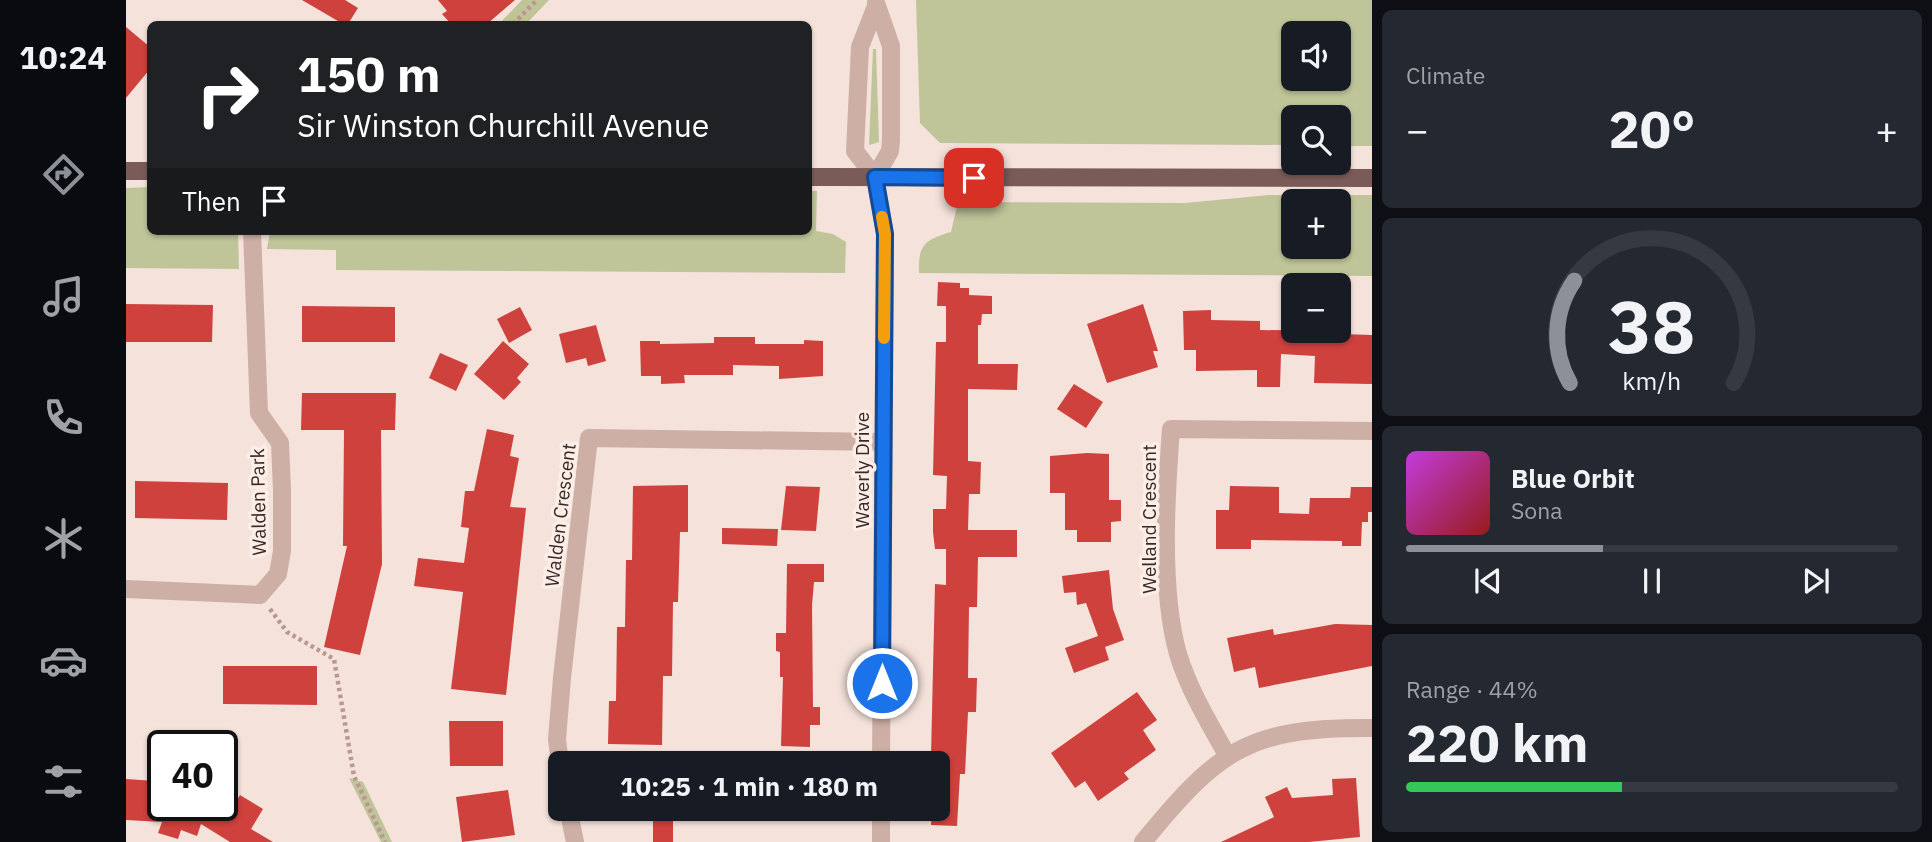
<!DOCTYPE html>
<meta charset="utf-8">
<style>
body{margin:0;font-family:"IBM Plex Sans",sans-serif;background:#242831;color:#f1f3f6;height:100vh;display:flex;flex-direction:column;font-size:26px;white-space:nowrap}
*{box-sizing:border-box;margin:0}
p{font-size:23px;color:#9ea1a6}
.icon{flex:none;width:38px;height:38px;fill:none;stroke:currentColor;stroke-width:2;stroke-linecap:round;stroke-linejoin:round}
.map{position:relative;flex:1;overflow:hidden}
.details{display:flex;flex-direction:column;gap:10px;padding:10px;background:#0d0f14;width:560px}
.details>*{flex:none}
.top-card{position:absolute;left:21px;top:21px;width:665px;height:214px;border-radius:10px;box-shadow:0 2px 5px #0004;background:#202124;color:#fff;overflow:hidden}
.controls{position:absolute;left:1155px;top:21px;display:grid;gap:14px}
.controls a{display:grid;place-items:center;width:70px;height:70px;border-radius:10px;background:#171b24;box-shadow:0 2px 5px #0004;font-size:35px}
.speed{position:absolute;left:21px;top:730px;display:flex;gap:14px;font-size:35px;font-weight:700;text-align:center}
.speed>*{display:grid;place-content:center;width:91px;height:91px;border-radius:50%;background:#171b24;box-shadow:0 2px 5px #0004;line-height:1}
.speed .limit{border:4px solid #111;border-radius:10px;background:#fff;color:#111}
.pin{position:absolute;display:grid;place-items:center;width:60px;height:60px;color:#fff;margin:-30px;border-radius:14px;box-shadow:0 4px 10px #0006}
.me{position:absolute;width:77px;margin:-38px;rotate:0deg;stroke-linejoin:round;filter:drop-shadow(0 0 5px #0008)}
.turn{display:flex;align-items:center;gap:24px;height:147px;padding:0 35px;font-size:32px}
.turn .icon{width:91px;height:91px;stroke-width:2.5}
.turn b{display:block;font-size:49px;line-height:60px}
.then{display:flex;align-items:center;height:66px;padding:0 35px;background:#0003;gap:14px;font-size:26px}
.big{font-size:52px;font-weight:700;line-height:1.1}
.details .card{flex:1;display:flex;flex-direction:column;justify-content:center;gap:10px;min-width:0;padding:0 24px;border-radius:10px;background:#242831}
.details .dial{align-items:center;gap:0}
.dial svg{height:182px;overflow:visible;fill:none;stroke:#363941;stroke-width:7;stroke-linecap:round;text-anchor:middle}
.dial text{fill:#f1f3f6;stroke:none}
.song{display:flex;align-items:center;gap:21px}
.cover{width:84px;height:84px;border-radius:10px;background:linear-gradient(135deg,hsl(290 70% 55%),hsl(0 70% 35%))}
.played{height:7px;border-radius:4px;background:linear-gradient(90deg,#8c9099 40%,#363941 40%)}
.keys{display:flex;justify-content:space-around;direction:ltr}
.heat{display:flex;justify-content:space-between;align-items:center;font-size:38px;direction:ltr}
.charge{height:10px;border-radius:5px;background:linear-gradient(90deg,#34c759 44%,#363941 0)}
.trip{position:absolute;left:422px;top:751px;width:402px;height:70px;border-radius:10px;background:#171b24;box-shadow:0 2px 5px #0004;font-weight:700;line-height:70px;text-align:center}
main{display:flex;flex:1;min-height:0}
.tabs{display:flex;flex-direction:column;width:126px;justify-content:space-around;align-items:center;background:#090b0e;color:#9ea1a6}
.tabs .icon{width:49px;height:49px}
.tabs .selected{color:#8c9099}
.tabs b{font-size:32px;color:#f1f3f6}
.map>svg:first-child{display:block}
</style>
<main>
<nav class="tabs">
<b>10:24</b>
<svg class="icon selected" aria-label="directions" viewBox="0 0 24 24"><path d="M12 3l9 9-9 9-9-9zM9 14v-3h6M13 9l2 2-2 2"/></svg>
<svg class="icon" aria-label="music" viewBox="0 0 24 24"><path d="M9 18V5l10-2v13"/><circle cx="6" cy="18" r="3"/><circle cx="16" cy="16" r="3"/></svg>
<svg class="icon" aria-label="phone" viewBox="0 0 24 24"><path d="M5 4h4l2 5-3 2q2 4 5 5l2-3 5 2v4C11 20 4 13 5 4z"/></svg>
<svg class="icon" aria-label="climate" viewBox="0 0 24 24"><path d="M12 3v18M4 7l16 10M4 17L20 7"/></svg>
<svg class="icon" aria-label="car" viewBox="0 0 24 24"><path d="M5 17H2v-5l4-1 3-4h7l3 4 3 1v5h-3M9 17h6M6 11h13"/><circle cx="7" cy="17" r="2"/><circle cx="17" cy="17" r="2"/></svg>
<svg class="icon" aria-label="filters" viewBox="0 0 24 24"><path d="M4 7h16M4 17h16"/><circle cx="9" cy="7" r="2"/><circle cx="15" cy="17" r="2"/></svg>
</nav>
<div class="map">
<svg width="1246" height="842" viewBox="0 0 1246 842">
<rect width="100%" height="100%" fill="#f4e2db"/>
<!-- green -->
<path fill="#bfc499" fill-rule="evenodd" d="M 396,0 L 423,0 L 400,24 L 373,24 Z
M 790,0 L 1246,0 L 1246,146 L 1213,146 L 1213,117 L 1167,117 L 1167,145 L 814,143 L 794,123 ZM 1167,33 L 1213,33 L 1213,79 L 1167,79 Z
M 747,49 L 750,49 L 753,142 L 743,145 Z
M 24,187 L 24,231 L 112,231 L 113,269 L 0,268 L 0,188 Z
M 683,191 L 691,191 L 690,231 L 707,234 L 720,242 L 719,273 L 210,270 L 210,250 L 141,249 L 144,231 L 682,231 Z
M 1143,195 L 1246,195 L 1246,276 L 793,273 C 792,244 799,240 825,232 L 832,202 L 1059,203 ZM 1167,201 L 1213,201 L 1213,247 L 1167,247 Z
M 223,778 L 237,782 L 266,842 L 255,842 Z"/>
<!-- building -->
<path fill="#cf413d" d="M 176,0 L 219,0 L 232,8 L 222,24 L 217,24 Z
M 312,0 L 389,0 L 361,24 L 325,24 L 316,14 L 321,11 Z
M 0,27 L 24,47 L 24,69 L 0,98 Z
M 812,282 L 834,283 L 834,288 L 843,288 L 843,295 L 866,296 L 866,314 L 856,314 L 855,325 L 852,325 L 852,364 L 892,364 L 891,390 L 842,389 L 842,461 L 855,462 L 854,494 L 843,494 L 842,530 L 891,530 L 891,557 L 852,557 L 851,607 L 843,607 L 842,678 L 851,678 L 850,712 L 842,712 L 839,774 L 834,774 L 831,826 L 805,825 L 806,808 L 812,808 L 812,763 L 810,755 L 805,755 L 809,584 L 820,585 L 820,549 L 809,549 L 807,532 L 807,509 L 820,509 L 821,476 L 807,475 L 810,342 L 820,342 L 820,306 L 811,306 Z
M 0,304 L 87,305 L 86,342 L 0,342 Z
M 1017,304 L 1032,351 L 1027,351 L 1032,367 L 981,383 L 961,324 Z
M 176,306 L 269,307 L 269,342 L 176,342 Z
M 394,307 L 406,330 L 383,343 L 371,319 Z
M 1085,310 L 1085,320 L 1134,321 L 1134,330 L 1215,331 L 1215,334 L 1246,335 L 1246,384 L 1188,383 L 1189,356 L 1155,354 L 1154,387 L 1131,387 L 1131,370 L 1070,371 L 1070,350 L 1058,350 L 1057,311 Z
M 470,325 L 480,361 L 462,366 L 460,358 L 440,363 L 433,334 Z
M 588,337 L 629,337 L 629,344 L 678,344 L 678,340 L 697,341 L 697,376 L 653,379 L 653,366 L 607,365 L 607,375 L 558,375 L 559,383 L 535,384 L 535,376 L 515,376 L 514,341 L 534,341 L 534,344 L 588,343 Z
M 377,341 L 403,364 L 391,378 L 395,382 L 378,400 L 348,374 Z
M 314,353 L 342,365 L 330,391 L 303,378 Z
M 948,384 L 977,402 L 960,428 L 931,409 Z
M 176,393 L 270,393 L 269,430 L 255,430 L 256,564 L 234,655 L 198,647 L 221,546 L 217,546 L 218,430 L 175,430 Z
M 361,429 L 388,435 L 384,456 L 393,458 L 384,507 L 400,508 L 380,695 L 325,689 L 337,592 L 288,586 L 292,558 L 338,563 L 343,528 L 335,527 L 339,491 L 348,491 Z
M 961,453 L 983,454 L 983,500 L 995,500 L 995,521 L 985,522 L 985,542 L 951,542 L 951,530 L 939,530 L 939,493 L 924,493 L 924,456 Z
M 9,481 L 102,483 L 101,520 L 9,518 Z
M 562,485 L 562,532 L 554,532 L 552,602 L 547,602 L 546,676 L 537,676 L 536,745 L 482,744 L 483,701 L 490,701 L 491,627 L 499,627 L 500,560 L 506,560 L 507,486 Z
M 660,486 L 694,487 L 690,531 L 655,530 Z
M 1104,486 L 1153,487 L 1153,513 L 1183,514 L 1184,498 L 1224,498 L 1225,487 L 1246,487 L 1246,512 L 1242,512 L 1242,522 L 1236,522 L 1235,546 L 1216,546 L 1216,541 L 1125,540 L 1125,549 L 1090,549 L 1090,510 L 1103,510 Z
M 596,528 L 652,529 L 651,546 L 596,544 Z
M 661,564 L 698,564 L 698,582 L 688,582 L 686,605 L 687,707 L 694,707 L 694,725 L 684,725 L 684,747 L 655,746 L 657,677 L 654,677 L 654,652 L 650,651 L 650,633 L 660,633 Z
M 983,570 L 987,609 L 998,640 L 979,647 L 983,660 L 948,673 L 939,648 L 972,636 L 960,603 L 951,605 L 950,592 L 938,593 L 936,576 Z
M 1209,624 L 1246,625 L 1246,666 L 1133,688 L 1129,667 L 1108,672 L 1101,638 L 1147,629 L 1148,635 Z
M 97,666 L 191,666 L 191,705 L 97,704 Z
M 1011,692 L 1031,720 L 1017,730 L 1030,750 L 998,773 L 1003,779 L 972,801 L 959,781 L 949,788 L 925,753 Z
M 323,721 L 377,721 L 377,766 L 324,766 Z
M 1230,778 L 1234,837 L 1183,842 L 1095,842 L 1148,817 L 1139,797 L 1161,787 L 1166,798 L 1207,795 L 1206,779 Z
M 0,779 L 29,781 L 27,805 L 108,805 L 114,795 L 137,809 L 125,829 L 147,842 L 104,842 L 75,824 L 71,836 L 55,830 L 52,839 L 32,833 L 36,822 L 0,820 Z
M 382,790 L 389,835 L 336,842 L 330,797 Z
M 527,808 L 547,808 L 547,842 L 527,842 Z"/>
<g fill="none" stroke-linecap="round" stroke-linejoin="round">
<!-- path -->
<path stroke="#b99890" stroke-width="4.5" stroke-dasharray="3.5 3.5" stroke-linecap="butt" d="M 387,24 L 411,0
M 144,609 L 161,632 L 208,659 L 228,776 L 259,842"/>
<!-- minor -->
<path stroke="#cdafa5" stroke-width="18" d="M 750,6 L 734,47 L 729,151 L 749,177 L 759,234 L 755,763
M 749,177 L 764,151 L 765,140 L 765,46 L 750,3
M 0,589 L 134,595 L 152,574 L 156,551 L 156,490 L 154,443 L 133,413 L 126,231
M 1101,755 C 1083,723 1063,690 1052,654 C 1034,590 1040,495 1045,429 L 1246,431
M 434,764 L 431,739 L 436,678 L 463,438 L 757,442
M 442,808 L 449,842
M 755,842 L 755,808
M 1017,842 C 1093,749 1123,727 1246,728"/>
<!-- major -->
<path stroke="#7b5b57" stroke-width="18" d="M 0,171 L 24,171
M 682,177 L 1246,178"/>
</g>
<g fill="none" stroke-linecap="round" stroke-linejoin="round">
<defs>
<path id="route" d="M 756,683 L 759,234 L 749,177 L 848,178"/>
</defs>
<!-- route casing -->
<use href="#route" stroke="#114b97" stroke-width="18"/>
<!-- route -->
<use href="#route" stroke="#1a73e8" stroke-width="12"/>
<!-- slow -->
<path stroke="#f59e0b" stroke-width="12" d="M 756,217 L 759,234 L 758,338"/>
</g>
<g text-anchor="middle" stroke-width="7" stroke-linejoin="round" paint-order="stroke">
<!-- street labels -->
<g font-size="19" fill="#382927" stroke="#fbeee7">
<text transform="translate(736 470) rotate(-90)" y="7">Waverly Drive</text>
<text transform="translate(132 502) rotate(-91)" y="7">Walden Park</text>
<text transform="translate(434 515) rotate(-83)" y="7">Walden Crescent</text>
<text transform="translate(1023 519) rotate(-90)" y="7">Welland Crescent</text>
</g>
</g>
</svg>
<div class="controls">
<a><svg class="icon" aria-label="sound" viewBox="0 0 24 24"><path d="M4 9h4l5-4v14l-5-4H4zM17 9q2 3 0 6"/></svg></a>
<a><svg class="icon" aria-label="search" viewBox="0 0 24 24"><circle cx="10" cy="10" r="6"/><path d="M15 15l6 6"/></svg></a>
<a>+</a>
<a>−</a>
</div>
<div class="speed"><div class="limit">40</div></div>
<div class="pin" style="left:848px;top:178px;background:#d93025"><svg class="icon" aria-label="arrive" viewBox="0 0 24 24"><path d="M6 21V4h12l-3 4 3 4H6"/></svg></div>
<svg class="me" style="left:756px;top:683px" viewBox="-20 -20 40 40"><circle r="17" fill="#1a73e8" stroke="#fff" stroke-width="3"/><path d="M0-11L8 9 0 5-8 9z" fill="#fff"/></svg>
<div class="trip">10:25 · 1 min · 180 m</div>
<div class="top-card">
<div class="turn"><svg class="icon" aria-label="right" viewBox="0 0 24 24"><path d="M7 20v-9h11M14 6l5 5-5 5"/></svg><div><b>150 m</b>Sir Winston Churchill Avenue</div></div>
<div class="then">Then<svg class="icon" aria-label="arrive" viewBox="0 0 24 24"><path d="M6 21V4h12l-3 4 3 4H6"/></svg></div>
</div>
</div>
<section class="details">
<div class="card"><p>Climate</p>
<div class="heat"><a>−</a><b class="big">20°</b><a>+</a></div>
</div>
<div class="card dial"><svg viewBox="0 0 100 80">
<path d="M14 69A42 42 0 1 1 86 69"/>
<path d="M14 69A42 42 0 0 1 16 24" stroke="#8c9099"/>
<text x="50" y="56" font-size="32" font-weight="700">38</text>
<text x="50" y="72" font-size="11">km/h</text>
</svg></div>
<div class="card">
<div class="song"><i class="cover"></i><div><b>Blue Orbit</b><p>Sona</p></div></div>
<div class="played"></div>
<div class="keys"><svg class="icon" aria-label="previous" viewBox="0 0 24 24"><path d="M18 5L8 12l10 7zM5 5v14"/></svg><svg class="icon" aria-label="pause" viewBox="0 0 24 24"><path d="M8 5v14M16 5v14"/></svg><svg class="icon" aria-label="next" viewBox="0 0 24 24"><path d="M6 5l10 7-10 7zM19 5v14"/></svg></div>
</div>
<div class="card"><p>Range · 44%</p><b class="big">220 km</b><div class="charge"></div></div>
</section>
</main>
